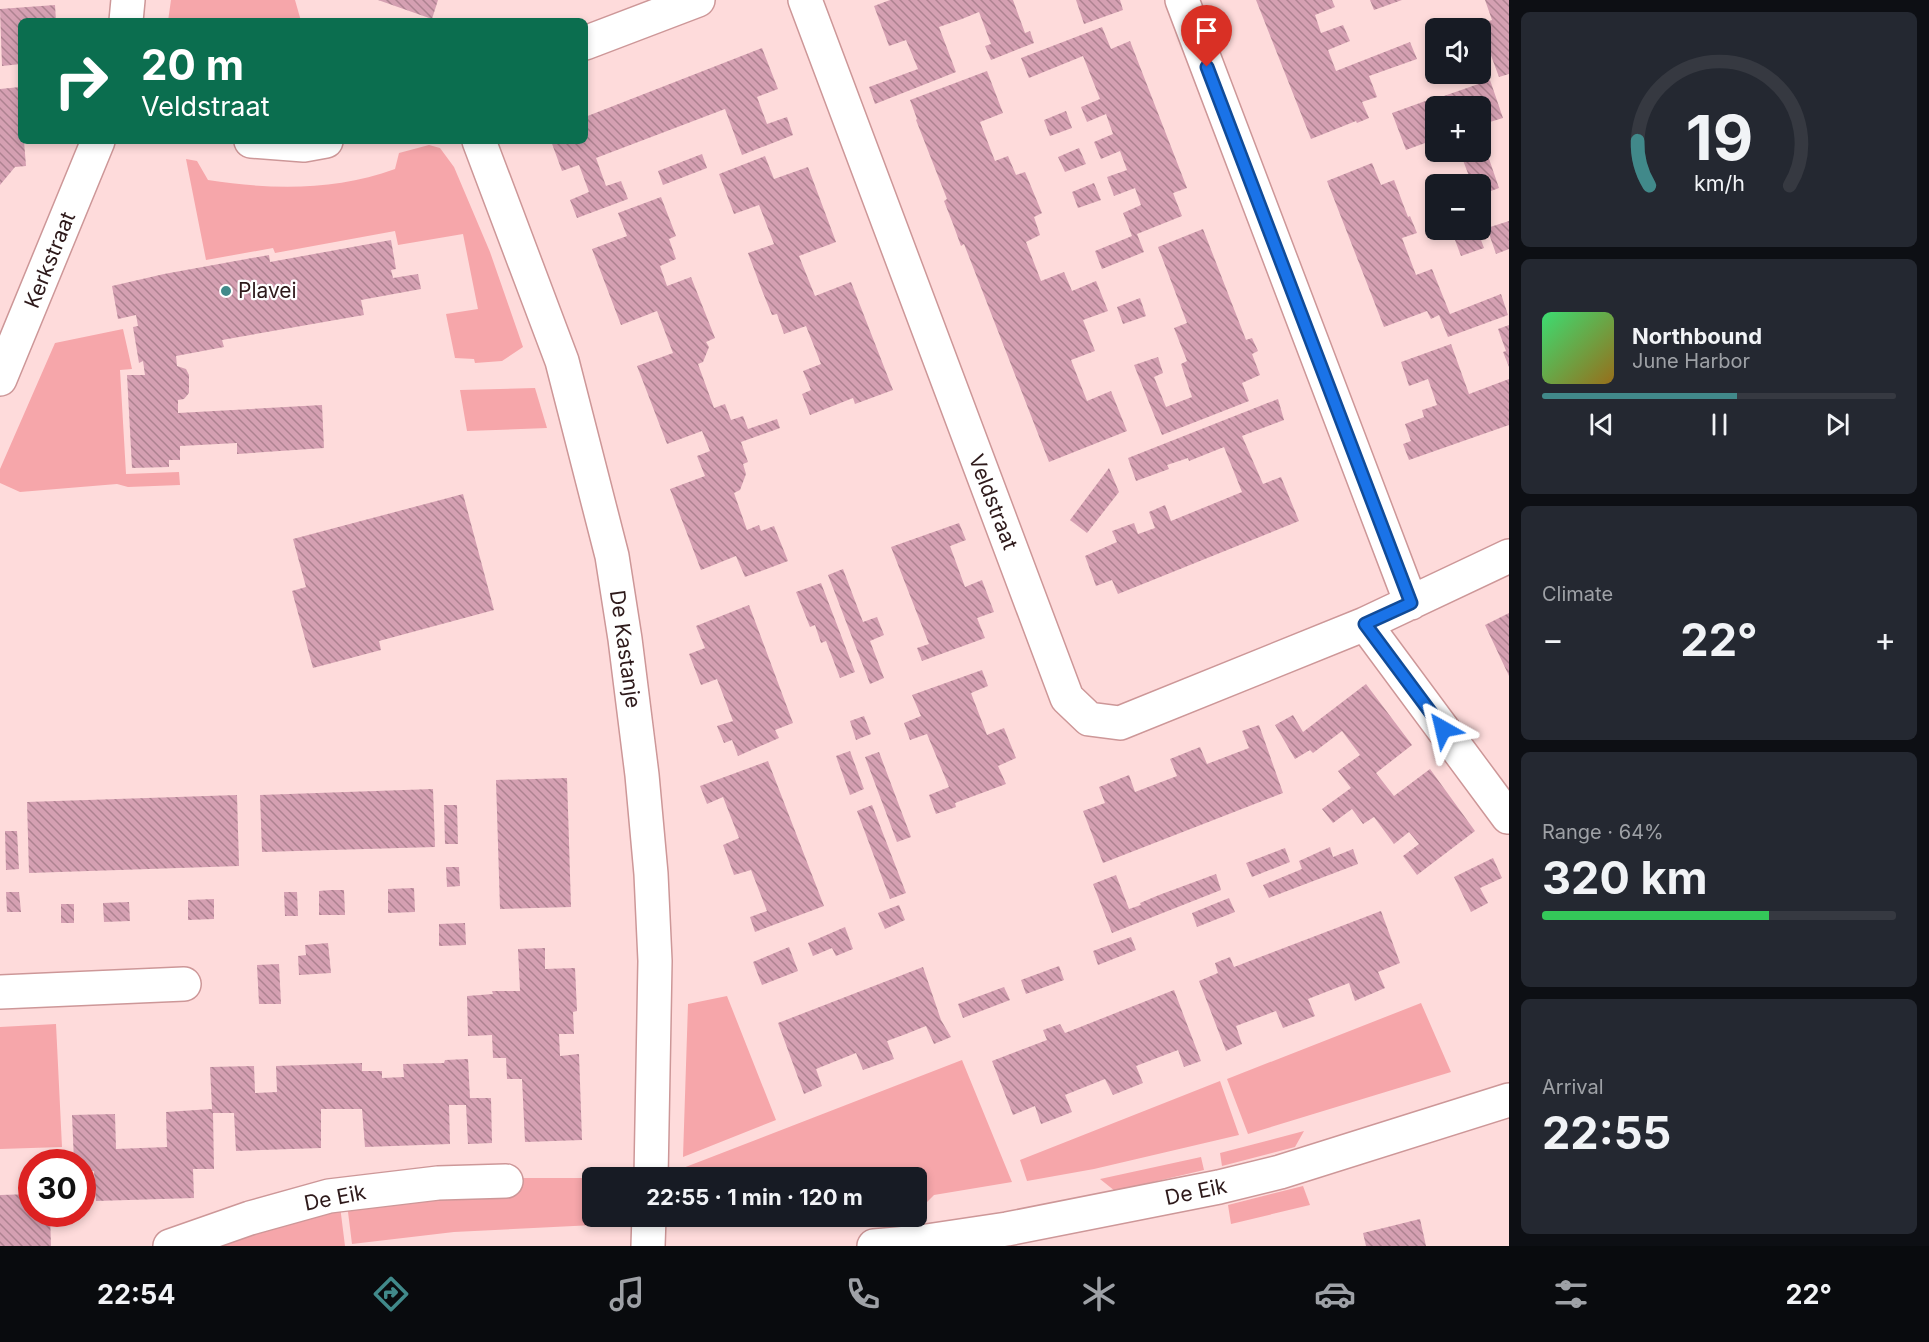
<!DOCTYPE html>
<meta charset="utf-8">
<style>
body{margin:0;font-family:Inter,sans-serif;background:#242831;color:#f1f3f6;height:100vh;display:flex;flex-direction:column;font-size:22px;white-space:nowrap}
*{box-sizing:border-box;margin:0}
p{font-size:20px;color:#9ea1a6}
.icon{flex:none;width:33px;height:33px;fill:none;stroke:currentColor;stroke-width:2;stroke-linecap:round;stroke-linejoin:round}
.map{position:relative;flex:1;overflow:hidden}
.side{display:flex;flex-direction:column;gap:12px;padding:12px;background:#0d0f14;width:420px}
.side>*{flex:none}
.hud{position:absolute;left:18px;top:18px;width:570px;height:126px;border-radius:9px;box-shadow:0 3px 9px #0003;background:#0b6e4f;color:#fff;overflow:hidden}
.fabs{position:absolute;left:1425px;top:18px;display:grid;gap:12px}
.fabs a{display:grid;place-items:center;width:66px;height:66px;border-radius:9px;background:#171b24;box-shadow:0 3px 9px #0003;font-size:30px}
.speed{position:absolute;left:18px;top:1149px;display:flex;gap:12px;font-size:30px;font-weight:700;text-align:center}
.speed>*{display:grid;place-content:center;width:78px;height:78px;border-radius:50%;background:#171b24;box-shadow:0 3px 9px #0003;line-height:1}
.speed .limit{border:9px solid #d22;background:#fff;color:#111}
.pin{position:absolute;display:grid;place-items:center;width:51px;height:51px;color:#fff;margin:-62px -26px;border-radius:50% 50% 50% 0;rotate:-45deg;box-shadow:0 0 6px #0007}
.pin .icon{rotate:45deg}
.me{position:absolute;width:66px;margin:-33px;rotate:323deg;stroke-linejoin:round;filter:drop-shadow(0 0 4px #0008)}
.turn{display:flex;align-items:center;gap:21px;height:126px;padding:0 24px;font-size:27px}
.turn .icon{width:78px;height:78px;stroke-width:2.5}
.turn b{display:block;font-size:42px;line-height:51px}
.big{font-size:45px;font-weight:700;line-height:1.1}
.side .widget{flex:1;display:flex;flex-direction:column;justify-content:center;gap:9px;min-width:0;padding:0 21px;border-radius:9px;background:#242831}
.side .dial{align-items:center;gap:0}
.dial svg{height:156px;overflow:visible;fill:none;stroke:#363941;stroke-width:7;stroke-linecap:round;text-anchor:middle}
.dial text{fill:#f1f3f6;stroke:none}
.song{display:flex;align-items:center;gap:18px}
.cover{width:72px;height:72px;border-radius:9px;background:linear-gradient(135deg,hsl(140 70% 55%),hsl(40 70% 35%))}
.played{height:6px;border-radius:3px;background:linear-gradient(90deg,#41898a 55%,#363941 55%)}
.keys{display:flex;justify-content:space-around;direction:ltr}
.heat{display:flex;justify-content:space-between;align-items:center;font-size:33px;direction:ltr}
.charge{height:9px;border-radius:4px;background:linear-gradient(90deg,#34c759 64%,#363941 0)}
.trip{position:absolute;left:582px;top:1167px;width:345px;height:60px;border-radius:9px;background:#171b24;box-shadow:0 3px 9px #0003;font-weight:700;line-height:60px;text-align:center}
.menu{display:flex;height:96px;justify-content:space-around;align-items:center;background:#090b0e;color:#9ea1a6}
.menu .icon{width:42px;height:42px}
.menu .active{color:#41898a}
.menu b{font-size:27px;color:#f1f3f6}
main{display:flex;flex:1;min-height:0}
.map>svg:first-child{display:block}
</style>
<main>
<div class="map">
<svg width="1509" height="1246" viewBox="0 0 1509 1246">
<defs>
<pattern id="building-back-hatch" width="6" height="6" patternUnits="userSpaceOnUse" patternTransform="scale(1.5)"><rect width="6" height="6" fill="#d5a0b2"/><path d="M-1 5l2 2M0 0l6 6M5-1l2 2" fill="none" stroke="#ad8290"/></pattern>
</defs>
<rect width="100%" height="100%" fill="#fedbdb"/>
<!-- grass -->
<path fill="#f6a6aa" d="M 171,0 L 295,0 L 301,21 L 168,21 Z
M 429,145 L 440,148 L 454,167 L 490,252 L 523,347 L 502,361 L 475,363 L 474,359 L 455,358 L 446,314 L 478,309 L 463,234 L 398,245 L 395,231 L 275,253 L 273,248 L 206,260 L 186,159 L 197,161 L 208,180 C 272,190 334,191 395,169 L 399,153 Z
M 123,329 L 132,369 L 120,370 L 126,474 L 179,472 L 180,485 L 128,487 L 117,484 L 20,492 L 0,483 L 0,469 L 55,343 Z
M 535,388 L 547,428 L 467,431 L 460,390 Z
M 727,996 L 776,1120 L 683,1157 L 688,1004 Z
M 1421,1003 L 1451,1072 L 1248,1134 L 1227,1079 Z
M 56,1024 L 62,1147 L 0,1149 L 0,1027 Z
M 962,1060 L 1012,1182 L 934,1195 L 920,1209 L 917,1210 L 916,1178 L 683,1177 L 683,1168 Z
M 1220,1081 L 1239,1135 L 1094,1169 L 1027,1181 L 1020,1160 Z
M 1304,1131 L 1295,1147 L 1222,1166 L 1220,1153 Z
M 1201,1157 L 1204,1170 L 1115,1191 L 1100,1179 Z
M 515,1178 L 592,1178 L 592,1216 L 609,1217 L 604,1221 L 594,1225 L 454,1232 L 352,1244 L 347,1204 Z
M 1303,1186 L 1310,1205 L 1231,1224 L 1228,1205 Z
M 340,1206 L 345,1246 L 203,1246 Z
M 700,1217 L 859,1217 L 715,1222 Z"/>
<!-- building -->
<path fill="url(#building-back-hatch)" d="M 378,0 L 438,0 L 432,19 Z
M 890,0 L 1013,0 L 1025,33 L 1030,31 L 1034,43 L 991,60 L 985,46 L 991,44 L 979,12 L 962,19 L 939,27 L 956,72 L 875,104 L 869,87 L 918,69 L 906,40 L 889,46 L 874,6 Z
M 1076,0 L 1120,0 L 1123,10 L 1084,24 Z
M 1256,0 L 1332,0 L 1335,7 L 1315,15 L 1321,33 L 1343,25 L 1350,41 L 1328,50 L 1336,71 L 1410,42 L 1417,59 L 1369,76 L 1377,97 L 1362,102 L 1369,118 L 1357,123 L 1356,121 L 1311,139 Z
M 1370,0 L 1402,0 L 1374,10 Z
M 1485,0 L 1509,0 L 1509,74 L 1499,77 L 1486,42 L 1480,44 L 1480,28 L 1468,28 L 1492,20 Z
M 55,5 L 56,21 L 21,21 L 21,64 L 2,66 L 0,9 Z
M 1102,27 L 1111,49 L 1130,41 L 1187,188 L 1173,193 L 1182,216 L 1137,234 L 1144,252 L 1102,269 L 1095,251 L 1132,236 L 1123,213 L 1141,205 L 1135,188 L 1114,196 L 1107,177 L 1127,170 L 1120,151 L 1101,159 L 1094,142 L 1113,134 L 1106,114 L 1087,122 L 1081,107 L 1100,99 L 1083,56 L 1029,78 L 1021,58 Z
M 762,48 L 778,89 L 757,97 L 767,124 L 787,117 L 793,135 L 742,155 L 725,109 L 596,158 L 606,186 L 621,181 L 628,199 L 577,218 L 570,200 L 589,192 L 579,165 L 562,171 L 551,141 L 585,141 L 585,117 Z
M 987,71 L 1003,113 L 980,122 L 995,161 L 1008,156 L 1016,175 L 1025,172 L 1042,213 L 1034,217 L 1040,235 L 1026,242 L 1041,281 L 1064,272 L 1072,291 L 1096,281 L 1108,311 L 1083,320 L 1095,351 L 1071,360 L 1087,401 L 1111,391 L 1127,431 L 1049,462 L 964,244 L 961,246 L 953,224 L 944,201 L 947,199 L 916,120 L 917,119 L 910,100 Z
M 1490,80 L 1503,118 L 1480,125 L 1480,106 L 1444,106 L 1441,97 Z
M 20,87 L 21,141 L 24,141 L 26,166 L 15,167 L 0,185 L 0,89 Z
M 1431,99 L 1436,112 L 1436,139 L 1406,150 L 1392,113 Z
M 1066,111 L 1072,128 L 1050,136 L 1044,120 Z
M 1485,147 L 1499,188 L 1480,195 L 1480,184 L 1472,184 L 1461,155 L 1472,152 L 1480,152 L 1480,149 Z
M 1079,148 L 1086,164 L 1065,172 L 1058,157 Z
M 702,154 L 707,168 L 663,185 L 658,171 Z
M 765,156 L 774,179 L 808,167 L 836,242 L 799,256 L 815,296 L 851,282 L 893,390 L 855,404 L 853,398 L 810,415 L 802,394 L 811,390 L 803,371 L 821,364 L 806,326 L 784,334 L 777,314 L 772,315 L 763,293 L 748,253 L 774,244 L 759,205 L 734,214 L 719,174 Z
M 1372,163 L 1381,185 L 1394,180 L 1408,217 L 1410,216 L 1417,233 L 1402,238 L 1416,275 L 1432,269 L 1450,314 L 1501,294 L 1508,315 L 1448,337 L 1439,315 L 1431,319 L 1427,311 L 1384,327 L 1327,181 Z
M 1458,174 L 1461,184 L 1432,184 Z
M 1094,183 L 1101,200 L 1078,208 L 1072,192 Z
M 661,197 L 676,236 L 669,239 L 676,259 L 660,266 L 667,286 L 691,277 L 715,338 L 706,342 L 709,347 L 703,362 L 698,364 L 714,408 L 725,404 L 731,420 L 743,416 L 748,429 L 777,419 L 780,428 L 741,442 L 748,462 L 743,464 L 746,474 L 740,490 L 734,493 L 747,530 L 759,525 L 761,531 L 774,526 L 788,561 L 745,577 L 736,556 L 701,570 L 670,489 L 705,476 L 697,456 L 710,451 L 702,431 L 667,444 L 637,366 L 673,353 L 657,311 L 621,325 L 592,249 L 627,236 L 618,213 Z
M 1509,221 L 1509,249 L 1496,254 L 1487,228 Z
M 1203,229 L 1246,340 L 1252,338 L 1258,351 L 1252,354 L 1260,375 L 1242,383 L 1249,401 L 1162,435 L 1134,365 L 1158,357 L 1163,373 L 1154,377 L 1166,407 L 1192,397 L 1181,364 L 1187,361 L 1174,328 L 1187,323 L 1158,247 Z
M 1478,232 L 1484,248 L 1461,256 L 1455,240 Z
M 391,240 L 396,269 L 391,270 L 393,278 L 418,274 L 421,289 L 361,300 L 364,315 L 222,340 L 224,347 L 176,356 L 177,366 L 186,369 L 189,375 L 189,393 L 184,399 L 178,400 L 178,413 L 322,405 L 324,448 L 237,454 L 237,443 L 180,446 L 180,460 L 169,460 L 169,467 L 132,468 L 127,375 L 145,375 L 143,361 L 139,363 L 133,327 L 138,326 L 136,315 L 118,319 L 112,286 L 164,274 L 269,255 L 270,262 Z
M 1140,298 L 1146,316 L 1123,324 L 1117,307 Z
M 1509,325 L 1509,367 L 1503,352 L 1506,351 L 1498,329 Z
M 1451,344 L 1469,394 L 1509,379 L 1509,425 L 1409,460 L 1403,444 L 1411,441 L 1405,424 L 1424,417 L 1422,410 L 1437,405 L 1428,379 L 1409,386 L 1401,362 Z
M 1278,399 L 1284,420 L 1242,436 L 1263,484 L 1281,477 L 1299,521 L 1118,594 L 1112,580 L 1096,586 L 1085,556 L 1117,542 L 1112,531 L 1134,523 L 1138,534 L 1155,528 L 1149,512 L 1165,505 L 1171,521 L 1242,492 L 1224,447 L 1189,461 L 1188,458 L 1167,465 L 1169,469 L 1136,481 L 1128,458 Z
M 1109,468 L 1119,492 L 1087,533 L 1070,520 Z
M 463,494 L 494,610 L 379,641 L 381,650 L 313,668 L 292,591 L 306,587 L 293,539 Z
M 959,523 L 966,540 L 950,546 L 965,587 L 982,580 L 994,612 L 977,618 L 985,638 L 922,661 L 917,648 L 929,644 L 891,547 Z
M 843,569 L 863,622 L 877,617 L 884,635 L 870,641 L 884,678 L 870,684 L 828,575 Z
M 821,583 L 855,672 L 840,678 L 826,641 L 821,643 L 815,625 L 810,627 L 796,592 Z
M 749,605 L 793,723 L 775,730 L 779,738 L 738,756 L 732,740 L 724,743 L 717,726 L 733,721 L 717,679 L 701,685 L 689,654 L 705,648 L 696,626 Z
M 1509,613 L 1509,676 L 1485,625 Z
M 982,670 L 988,686 L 971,693 L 987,735 L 1004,728 L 1016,758 L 998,766 L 1006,784 L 955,803 L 956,807 L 936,814 L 929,795 L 949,787 L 927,734 L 910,740 L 904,723 L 921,716 L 912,695 Z
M 1366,684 L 1412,745 L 1376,773 L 1394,796 L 1430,769 L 1475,831 L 1417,875 L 1403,856 L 1419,844 L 1409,832 L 1394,844 L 1374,817 L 1363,824 L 1352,809 L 1333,823 L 1322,809 L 1351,788 L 1338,771 L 1360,755 L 1342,731 L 1313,753 L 1310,750 L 1295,759 L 1275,725 L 1293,715 L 1303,732 Z
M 864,716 L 871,734 L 856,740 L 850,721 Z
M 1259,725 L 1283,793 L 1103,863 L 1083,811 L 1105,803 L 1099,787 L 1129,775 L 1135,792 L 1177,776 L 1170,759 L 1200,747 L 1207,764 L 1249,748 L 1242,731 Z
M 850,751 L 864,789 L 850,795 L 836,756 Z
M 879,752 L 911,837 L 897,842 L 865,757 Z
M 768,761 L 824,906 L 755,932 L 750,917 L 767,911 L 751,870 L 734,875 L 723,845 L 739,838 L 723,797 L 707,804 L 700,786 Z
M 567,778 L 571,907 L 500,909 L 496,780 Z
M 433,789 L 435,847 L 262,852 L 260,795 Z
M 237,795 L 239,866 L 29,873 L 27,802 Z
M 444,805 L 457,805 L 458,844 L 445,844 Z
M 872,805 L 906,893 L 890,899 L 857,811 Z
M 5,831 L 17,831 L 19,869 L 6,870 Z
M 1330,847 L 1333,857 L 1353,849 L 1358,864 L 1269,898 L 1263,885 L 1302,869 L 1299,861 Z
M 1285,848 L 1290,862 L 1252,877 L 1246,863 Z
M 1493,858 L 1502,878 L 1480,888 L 1488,903 L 1471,912 L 1454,877 Z
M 446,867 L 459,867 L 460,886 L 447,887 Z
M 1216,874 L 1221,890 L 1112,933 L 1093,884 L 1116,875 L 1129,909 L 1141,905 L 1140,903 L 1159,895 Z
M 414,888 L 415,912 L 388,913 L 388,889 Z
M 331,890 L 344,890 L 345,915 L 319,915 L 319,891 Z
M 6,892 L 19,892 L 21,912 L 7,912 Z
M 284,892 L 297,892 L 298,916 L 285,916 Z
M 1229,898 L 1235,912 L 1197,927 L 1192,913 Z
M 214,899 L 214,919 L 188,920 L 188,900 Z
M 129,902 L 130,921 L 104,922 L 103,903 Z
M 61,904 L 74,904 L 74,923 L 61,923 Z
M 899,905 L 905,920 L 885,929 L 878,913 Z
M 1381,911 L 1400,963 L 1378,972 L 1385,988 L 1355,1001 L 1349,983 L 1308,999 L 1315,1016 L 1283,1028 L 1276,1011 L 1236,1026 L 1242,1044 L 1226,1051 L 1199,981 L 1218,973 L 1215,963 L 1230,957 L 1234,967 Z
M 465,923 L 466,945 L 439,946 L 439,924 Z
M 845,927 L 853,949 L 836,956 L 832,948 L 813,956 L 808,943 Z
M 1131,937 L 1136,950 L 1098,965 L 1093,951 Z
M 328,943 L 331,973 L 299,975 L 298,956 L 306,955 L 305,945 Z
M 789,947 L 798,971 L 762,985 L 753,962 Z
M 545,948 L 545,969 L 575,968 L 577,1011 L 573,1012 L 574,1034 L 559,1034 L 560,1056 L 579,1054 L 582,1140 L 525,1142 L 522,1079 L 507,1079 L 506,1058 L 493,1058 L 492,1035 L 468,1036 L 467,996 L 493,994 L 492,991 L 520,991 L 518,949 Z
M 279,964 L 281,1004 L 259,1004 L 257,965 Z
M 1059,966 L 1064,980 L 1026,994 L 1021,980 Z
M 923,967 L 941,1020 L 951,1037 L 934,1044 L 926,1026 L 906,1034 L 887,1041 L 894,1059 L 863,1070 L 856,1053 L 816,1069 L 822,1086 L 804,1094 L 778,1023 Z
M 1004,987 L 1010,1000 L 963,1018 L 958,1004 Z
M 1174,990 L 1201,1061 L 1184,1067 L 1178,1050 L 1136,1066 L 1143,1083 L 1113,1095 L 1105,1079 L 1065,1095 L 1072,1112 L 1057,1118 L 1041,1124 L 1035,1106 L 1013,1115 L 992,1061 L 1047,1040 L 1043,1030 L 1060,1024 L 1065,1033 Z
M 468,1059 L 470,1098 L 491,1098 L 492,1143 L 468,1144 L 466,1105 L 449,1105 L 450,1144 L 365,1147 L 362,1109 L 321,1109 L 321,1148 L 236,1151 L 234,1113 L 213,1113 L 214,1169 L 193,1169 L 194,1198 L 96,1201 L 94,1171 L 82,1172 L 82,1162 L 74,1162 L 72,1115 L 115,1114 L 116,1149 L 167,1147 L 166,1112 L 212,1109 L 210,1067 L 254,1066 L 255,1093 L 277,1092 L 276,1066 L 362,1063 L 362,1071 L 382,1071 L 382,1078 L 404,1077 L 403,1064 L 444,1063 L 445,1060 Z
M 32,1194 L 32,1214 L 50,1214 L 51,1246 L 0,1246 L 0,1195 Z
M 1420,1219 L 1426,1246 L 1366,1246 L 1363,1233 Z"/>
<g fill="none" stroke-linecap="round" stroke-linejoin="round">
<defs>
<path id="minor" d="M 805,0 L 1067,698 L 1089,719 L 1120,723 L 1365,624 L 1509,556
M 1182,0 L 1411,603
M 126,21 L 128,0
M 585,43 L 698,0
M 251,141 L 304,145 L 326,141
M 479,141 L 562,361 L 612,556 L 625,639 L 642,775 L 651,874 L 655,961 L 651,1178
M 0,379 L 98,141
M 1365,624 L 1508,817
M 0,992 L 184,984
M 170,1246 L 250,1218 L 329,1196 L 438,1183 L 506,1181
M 648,1246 L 649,1216
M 874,1246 L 920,1242 L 1007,1229 L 1219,1187 L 1280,1172 L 1509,1100"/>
</defs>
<!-- minor casing -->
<use href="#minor" stroke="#cd9798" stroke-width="36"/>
<!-- minor -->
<use href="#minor" stroke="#fff" stroke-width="33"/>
</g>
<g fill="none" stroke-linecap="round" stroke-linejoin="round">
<defs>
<path id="route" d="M 1207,67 L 1411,603 L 1365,624 L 1443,729"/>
</defs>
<!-- route casing -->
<use href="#route" stroke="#114b97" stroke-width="15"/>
<!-- route -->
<use href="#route" stroke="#1a73e8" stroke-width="10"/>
</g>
<!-- markers -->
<circle fill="#41898a" stroke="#fff" stroke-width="2" cx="226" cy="291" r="6"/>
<g text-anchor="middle" stroke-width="4.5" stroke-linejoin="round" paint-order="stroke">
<!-- street labels -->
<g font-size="21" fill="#2e1a1b" stroke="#fff">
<text transform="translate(50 260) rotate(-68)" y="7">Kerkstraat</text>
<text transform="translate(993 502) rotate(69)" y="7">Veldstraat</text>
<text transform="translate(625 649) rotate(82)" y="7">De Kastanje</text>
<text transform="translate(1196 1192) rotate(-12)" y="7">De Eik</text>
<text transform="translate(335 1198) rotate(-11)" y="7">De Eik</text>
</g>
<!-- poi labels -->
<g font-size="21" fill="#2e1a1b" stroke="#fff" text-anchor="start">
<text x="238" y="298">Plavei</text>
</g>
</g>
</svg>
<div class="fabs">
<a><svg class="icon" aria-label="sound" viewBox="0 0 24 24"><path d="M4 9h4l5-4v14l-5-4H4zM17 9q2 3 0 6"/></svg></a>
<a>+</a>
<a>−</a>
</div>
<div class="speed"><div class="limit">30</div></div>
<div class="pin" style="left:1207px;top:67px;background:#d93025"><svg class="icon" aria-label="arrive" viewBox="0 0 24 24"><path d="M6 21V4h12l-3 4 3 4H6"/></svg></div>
<svg class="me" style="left:1443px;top:729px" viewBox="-20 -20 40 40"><path d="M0-17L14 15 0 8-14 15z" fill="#1a73e8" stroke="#fff" stroke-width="4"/></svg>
<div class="trip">22:55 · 1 min · 120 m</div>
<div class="hud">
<div class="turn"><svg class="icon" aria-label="right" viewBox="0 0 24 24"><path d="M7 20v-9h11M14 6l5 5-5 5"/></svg><div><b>20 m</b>Veldstraat</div></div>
</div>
</div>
<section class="side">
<div class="widget dial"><svg viewBox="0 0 100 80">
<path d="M14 69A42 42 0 1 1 86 69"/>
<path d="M14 69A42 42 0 0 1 8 46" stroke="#41898a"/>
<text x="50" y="56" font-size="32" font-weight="700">19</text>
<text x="50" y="72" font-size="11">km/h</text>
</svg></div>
<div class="widget">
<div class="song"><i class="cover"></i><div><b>Northbound</b><p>June Harbor</p></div></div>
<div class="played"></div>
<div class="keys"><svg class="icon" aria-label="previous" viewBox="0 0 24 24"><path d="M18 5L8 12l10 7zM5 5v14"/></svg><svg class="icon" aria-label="pause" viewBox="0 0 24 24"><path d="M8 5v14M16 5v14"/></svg><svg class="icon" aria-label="next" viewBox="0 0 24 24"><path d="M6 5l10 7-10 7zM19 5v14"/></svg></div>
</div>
<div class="widget"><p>Climate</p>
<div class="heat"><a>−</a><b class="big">22°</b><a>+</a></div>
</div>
<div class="widget"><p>Range · 64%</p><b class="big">320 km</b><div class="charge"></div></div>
<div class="widget"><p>Arrival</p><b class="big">22:55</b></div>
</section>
</main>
<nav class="menu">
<b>22:54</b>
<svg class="icon active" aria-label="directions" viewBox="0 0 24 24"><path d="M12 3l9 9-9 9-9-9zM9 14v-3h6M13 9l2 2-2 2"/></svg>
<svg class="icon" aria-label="music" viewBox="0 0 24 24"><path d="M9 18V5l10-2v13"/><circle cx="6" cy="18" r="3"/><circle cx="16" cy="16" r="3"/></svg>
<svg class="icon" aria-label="phone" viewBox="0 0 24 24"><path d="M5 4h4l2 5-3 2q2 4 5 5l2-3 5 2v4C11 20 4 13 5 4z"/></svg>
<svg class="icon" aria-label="climate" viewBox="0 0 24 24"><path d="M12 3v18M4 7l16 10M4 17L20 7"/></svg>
<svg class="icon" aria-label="car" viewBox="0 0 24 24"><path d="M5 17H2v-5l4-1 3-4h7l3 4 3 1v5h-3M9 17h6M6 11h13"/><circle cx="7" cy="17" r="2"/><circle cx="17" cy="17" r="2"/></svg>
<svg class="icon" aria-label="filters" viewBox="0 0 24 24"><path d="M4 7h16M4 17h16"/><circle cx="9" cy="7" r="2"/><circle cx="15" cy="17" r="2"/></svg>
<b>22°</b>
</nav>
